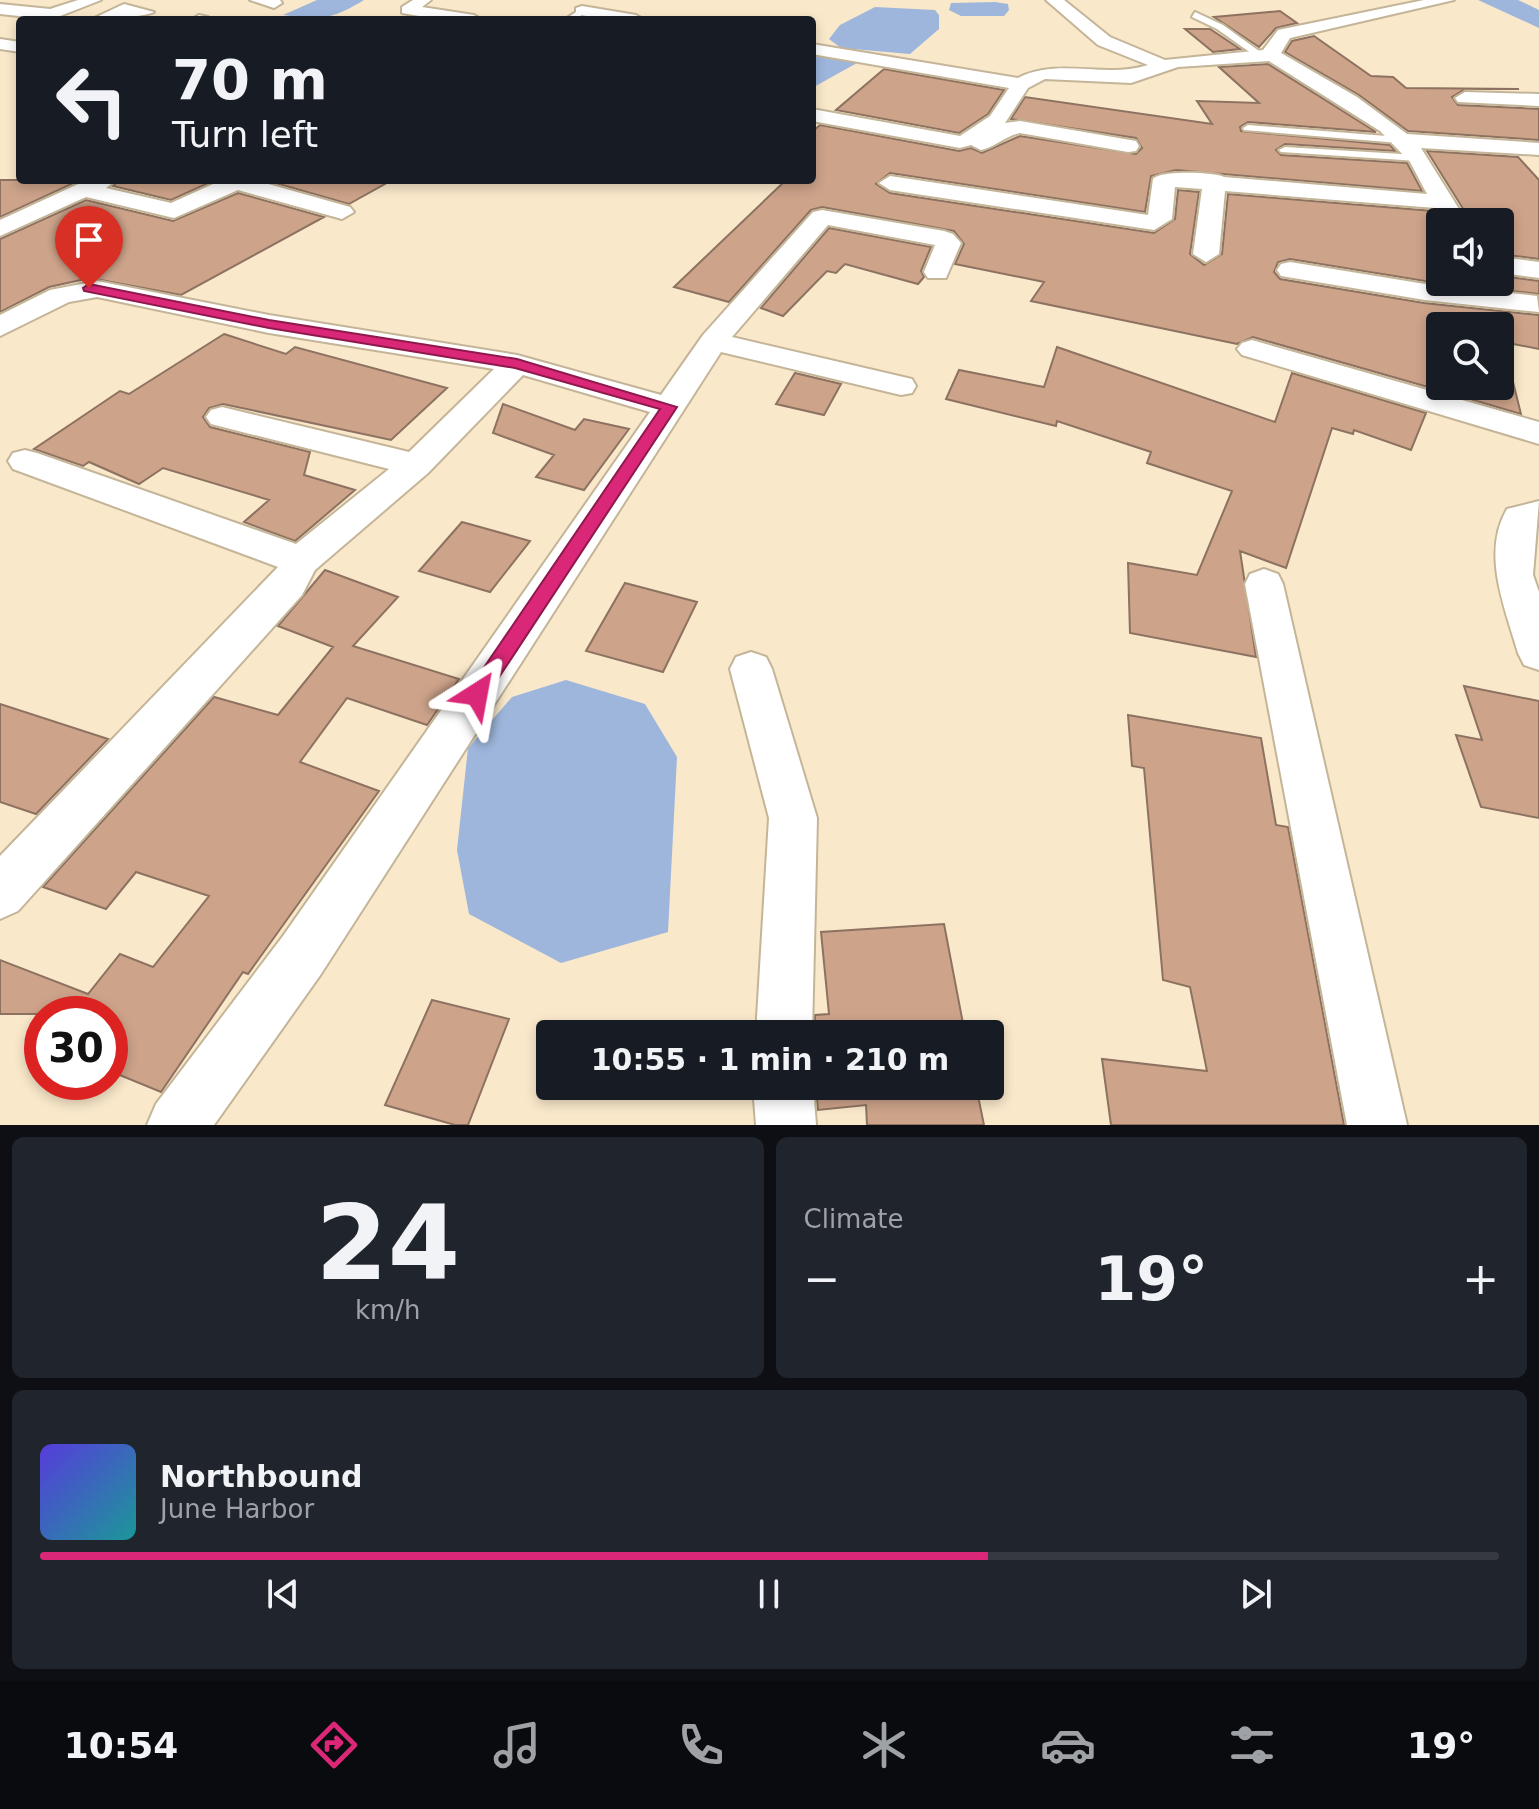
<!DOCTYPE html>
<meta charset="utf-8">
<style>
body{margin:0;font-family:"DejaVu Sans",sans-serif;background:#20242c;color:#f1f3f6;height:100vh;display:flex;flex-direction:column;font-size:30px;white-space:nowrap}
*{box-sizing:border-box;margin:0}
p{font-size:26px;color:#9ea1a6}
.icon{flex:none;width:44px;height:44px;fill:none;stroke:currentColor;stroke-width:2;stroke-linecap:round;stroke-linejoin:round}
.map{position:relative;height:1125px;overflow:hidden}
.side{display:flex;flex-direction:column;gap:12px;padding:12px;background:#0d0f14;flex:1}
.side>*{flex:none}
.banner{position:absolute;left:16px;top:16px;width:800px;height:168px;border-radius:8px;box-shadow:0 4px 12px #0003;background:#171b24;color:#f1f3f6;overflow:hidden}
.controls{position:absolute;left:1426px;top:208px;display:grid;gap:16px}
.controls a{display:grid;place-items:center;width:88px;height:88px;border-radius:8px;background:#171b24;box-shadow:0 4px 12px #0003;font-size:40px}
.speed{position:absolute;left:24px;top:996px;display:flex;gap:16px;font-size:40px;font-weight:700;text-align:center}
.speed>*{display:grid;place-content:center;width:104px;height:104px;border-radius:50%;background:#171b24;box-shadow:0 4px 12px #0003;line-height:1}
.speed .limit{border:12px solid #d22;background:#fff;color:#111}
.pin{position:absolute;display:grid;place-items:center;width:68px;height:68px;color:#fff;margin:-82px -34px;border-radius:50% 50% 50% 0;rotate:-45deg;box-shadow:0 0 8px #0007}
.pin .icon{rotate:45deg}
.me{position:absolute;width:88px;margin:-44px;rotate:34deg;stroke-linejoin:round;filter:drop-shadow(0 0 6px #0008)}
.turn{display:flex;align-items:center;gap:28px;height:168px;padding:0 24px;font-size:36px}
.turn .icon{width:104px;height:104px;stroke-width:2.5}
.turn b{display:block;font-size:56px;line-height:68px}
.big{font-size:60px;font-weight:800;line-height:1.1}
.side .tile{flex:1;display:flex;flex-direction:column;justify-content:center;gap:12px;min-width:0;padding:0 28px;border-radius:12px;background:#20242c}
.side .dial{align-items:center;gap:0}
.dial b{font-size:104px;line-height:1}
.song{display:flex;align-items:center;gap:24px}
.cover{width:96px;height:96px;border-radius:12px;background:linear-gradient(135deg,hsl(250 70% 55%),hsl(180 70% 35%))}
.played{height:8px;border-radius:4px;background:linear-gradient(90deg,#db2777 65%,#363941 65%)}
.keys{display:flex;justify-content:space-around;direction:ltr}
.heat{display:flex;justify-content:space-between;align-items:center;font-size:44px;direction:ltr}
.side .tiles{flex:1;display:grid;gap:12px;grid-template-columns:1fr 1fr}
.tile:last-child{grid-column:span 2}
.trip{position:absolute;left:536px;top:1020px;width:468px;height:80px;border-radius:8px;background:#171b24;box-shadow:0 4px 12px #0003;font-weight:800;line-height:80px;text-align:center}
.tab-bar{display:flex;height:128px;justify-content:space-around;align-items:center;background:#090b0e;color:#9ea1a6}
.tab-bar .icon{width:56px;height:56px}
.tab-bar .active{color:#db2777}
.tab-bar b{font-size:36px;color:#f1f3f6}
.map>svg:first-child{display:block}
</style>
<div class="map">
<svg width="1539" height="1125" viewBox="0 0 1539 1125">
<rect width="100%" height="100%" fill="#f9e8ca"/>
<!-- water -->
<path fill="#9eb6dc" d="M 317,0 L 364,0 C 331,20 321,20 283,15 Z
M 1478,0 L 1518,0 L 1539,10 L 1539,28 Z
M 995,2 L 1008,4 L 1009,10 L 1004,16 L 961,16 L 949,10 L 951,3 Z
M 875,7 L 935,10 L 939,15 L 939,29 L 910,54 L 841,48 L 829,39 L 840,25 Z
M 812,54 L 857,63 L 812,88 Z
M 566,680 L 645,704 L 677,757 L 668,932 L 561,963 L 469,914 L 457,850 L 468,748 L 512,697 Z"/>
<!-- building -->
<path fill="#cda38a" stroke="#8d7261" stroke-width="2" d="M 1280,11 L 1297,23 L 1276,28 L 1259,47 L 1214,17 Z
M 1185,29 L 1210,29 L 1240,49 L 1213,52 Z
M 1314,36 L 1371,76 L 1393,77 L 1406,88 L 1519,89 L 1465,89 L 1452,97 L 1458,105 L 1539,109 L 1539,140 L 1408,131 L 1359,95 L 1285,52 L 1292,41 Z
M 1268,64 L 1376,132 L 1248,122 L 1240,127 L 1241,131 L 1390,145 L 1395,151 L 1285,144 L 1276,150 L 1281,155 L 1407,163 L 1422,191 L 1176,170 L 1151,176 L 1145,212 L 890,173 L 876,184 L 890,193 L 1154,233 L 1175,219 L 1178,190 L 1199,192 L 1190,254 L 1204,265 L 1222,254 L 1228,194 L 1433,211 L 1440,223 L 1440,282 L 1500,282 L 1500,276 L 1539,281 L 1539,294 L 1425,281 L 1290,259 L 1278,262 L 1274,272 L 1280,279 L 1424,303 L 1539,315 L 1539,349 L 1503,342 L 1521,414 L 1446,392 L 1445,386 L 1500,386 L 1500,326 L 1440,326 L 1440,375 L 1435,389 L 1253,337 L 1237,344 L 1031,301 L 1044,282 L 955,264 L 964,244 L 954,231 L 822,207 L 811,210 L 729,302 L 674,287 L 786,180 L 812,180 L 812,132 L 820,125 L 959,151 L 971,148 L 982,153 L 1020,136 L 1136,154 L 1142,148 L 1136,138 L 1011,119 L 1025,97 L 1212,124 L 1197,101 L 1259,103 L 1219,67 Z
M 884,69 L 1004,90 L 988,114 L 959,133 L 836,110 Z
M 1427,151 L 1518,157 L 1539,180 L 1539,259 L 1500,254 L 1500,222 L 1464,222 L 1467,215 Z
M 0,180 L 80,180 L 0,217 Z
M 119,180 L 215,180 L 171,200 L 113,186 Z
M 265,180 L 392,180 L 349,204 Z
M 238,193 L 324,217 L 181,295 L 90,278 L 49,287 L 0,312 L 0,239 L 86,200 L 173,221 Z
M 829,228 L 931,247 L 921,271 L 924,277 L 918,284 L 845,264 L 836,273 L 827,271 L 783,316 L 761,308 Z
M 224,334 L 286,354 L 295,347 L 447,388 L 391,440 L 223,404 L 209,408 L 203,417 L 210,427 L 310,452 L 304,475 L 355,490 L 295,541 L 244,522 L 269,500 L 163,468 L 139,484 L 89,462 L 83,466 L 34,449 L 120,391 L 129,394 Z
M 1057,347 L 1275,422 L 1292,373 L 1426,413 L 1411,450 L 1354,430 L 1353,434 L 1332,428 L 1286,568 L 1240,551 L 1256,657 L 1130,633 L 1128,563 L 1197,575 L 1232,491 L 1147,463 L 1151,452 L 1057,421 L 1056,426 L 946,399 L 959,370 L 1044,387 Z
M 795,373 L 841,384 L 824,415 L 776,404 Z
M 503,404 L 575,430 L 584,419 L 629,429 L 584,490 L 536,477 L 554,455 L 493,433 Z
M 462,522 L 530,541 L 490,592 L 419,571 Z
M 325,570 L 398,597 L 353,646 L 459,679 L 427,725 L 347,698 L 300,762 L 379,791 L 248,974 L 243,972 L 161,1092 L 110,1071 L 110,1014 L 0,1014 L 0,960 L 88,994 L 120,954 L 153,967 L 209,896 L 136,872 L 106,909 L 43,887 L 214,697 L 278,715 L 333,647 L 278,626 Z
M 625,583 L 697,602 L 663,672 L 586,651 Z
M 1464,686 L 1539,701 L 1539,818 L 1481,807 L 1456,735 L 1482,740 Z
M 0,704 L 108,739 L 36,814 L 0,802 Z
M 1128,715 L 1261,738 L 1276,825 L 1288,827 L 1344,1125 L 1111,1125 L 1102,1059 L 1207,1071 L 1190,987 L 1163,980 L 1144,768 L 1132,766 Z
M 944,924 L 965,1034 L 815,1034 L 815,1015 L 829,1014 L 821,932 Z
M 432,1000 L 509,1019 L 468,1125 L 455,1125 L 385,1105 Z
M 816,1086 L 976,1086 L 984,1125 L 867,1125 L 866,1105 L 818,1110 Z"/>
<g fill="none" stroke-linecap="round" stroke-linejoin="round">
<defs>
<path id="service" d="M 582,8 L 585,13 L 574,20 L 564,20 Z
M 1195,12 L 1223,25 L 1266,56 L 1258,58 L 1217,29 L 1192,17 Z
M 1248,125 L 1399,137 L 1405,140 L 1399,143 L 1244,130 L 1243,128 Z
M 1285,147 L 1418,155 L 1424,158 L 1418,161 L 1281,152 L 1279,150 Z"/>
<path id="minor" d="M 78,0 L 101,0 L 50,20 L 26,20 L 28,17 L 0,14 L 0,4 L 50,9 Z
M 250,0 L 280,0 L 282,3 L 274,8 Z
M 413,0 L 431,0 L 422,7 L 474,15 L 482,20 L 442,20 L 402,13 L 402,7 Z
M 1046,0 L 1064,0 L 1110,37 L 1165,60 L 1263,50 L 1278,30 L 1424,0 L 1454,0 L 1290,38 L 1281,53 L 1357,97 L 1407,134 L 1539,143 L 1539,155 L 1421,148 L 1464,217 L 1461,222 L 1443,222 L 1435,208 L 1225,191 L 1219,254 L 1206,262 L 1193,254 L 1202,189 L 1175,187 L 1172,219 L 1154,230 L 890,190 L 879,183 L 890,176 L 1148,215 L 1153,179 C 1160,170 1215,172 1224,177 L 1427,194 L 1410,162 L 1380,131 L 1269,61 L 1178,67 L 1131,83 L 1045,79 L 1028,88 L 1005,123 L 1020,121 L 1136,141 L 1139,146 L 1136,151 L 1128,152 L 1020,133 C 1005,136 995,147 981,150 L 971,145 L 960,148 L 812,121 L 812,109 L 960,136 L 990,116 L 1009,88 L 812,54 L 812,44 L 1018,78 C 1059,57 1105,79 1148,65 L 1098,45 Z
M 124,4 L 154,12 C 149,16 101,20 90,20 Z
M 582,6 L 636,15 L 644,20 L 607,20 L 576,14 L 576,8 Z
M 199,15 L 208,17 L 210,20 L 191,20 Z
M 0,39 L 20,42 L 20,52 L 0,49 Z
M 1465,92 L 1539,94 L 1539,106 L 1458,102 L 1455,98 Z
M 87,180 L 116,180 L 106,188 L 171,203 L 222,180 L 254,180 L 350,207 L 354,212 L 342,219 L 238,190 L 174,218 L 86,197 L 0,236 L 0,220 Z
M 822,210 L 944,231 L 953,234 L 961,243 L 946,278 L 928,278 L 924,272 L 935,245 L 828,225 L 732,337 L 912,379 L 916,386 L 912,393 L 901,395 L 721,352 L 321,974 L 214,1125 L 147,1125 L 156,1104 L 283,936 L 650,412 L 523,375 L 428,473 L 315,570 L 302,595 L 18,911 L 0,919 L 0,856 L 278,567 L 13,469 L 8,461 L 13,453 L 25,450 L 37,453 L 296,544 L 389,469 L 211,424 L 206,417 L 211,410 L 222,407 L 409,452 L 494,369 L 269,333 L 97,297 L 69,302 L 0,336 L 0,315 L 50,290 L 97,281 L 269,315 L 517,355 L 661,395 L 703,335 L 813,212 Z
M 1500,257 L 1539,262 L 1539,278 L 1500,273 Z
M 1290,262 L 1425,284 L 1537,296 L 1539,312 L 1425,300 L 1281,276 L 1277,270 L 1281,264 Z
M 1252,340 L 1539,422 L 1539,444 L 1242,355 L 1237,349 L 1242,343 Z
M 1539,501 L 1533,575 L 1539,592 L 1539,670 L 1524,665 L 1518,653 C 1505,608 1481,553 1507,509 Z
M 1264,569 L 1278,574 L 1283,584 L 1407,1125 L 1347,1125 L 1245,584 L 1250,574 Z
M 751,652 L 766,657 L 772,669 L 817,818 L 812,1034 L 756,1034 L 769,818 L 730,669 L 736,657 Z
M 753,1086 L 813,1086 L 816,1125 L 756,1125 Z"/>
</defs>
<!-- service casing -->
<use href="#service" stroke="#c5b598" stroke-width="4"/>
<!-- minor casing -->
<use href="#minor" stroke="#c5b598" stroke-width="4"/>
<!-- service -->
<use href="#service" fill="#fff" fill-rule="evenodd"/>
<!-- minor -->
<use href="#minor" fill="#fff" fill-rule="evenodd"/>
</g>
<!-- route -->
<path fill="#db2777" stroke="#8e194d" stroke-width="2" d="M 89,284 L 269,320 L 517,359 L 677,407 L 484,700 L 477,703 L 467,694 L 470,688 L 660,409 L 515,368 L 269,328 L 84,291 L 83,288 Z"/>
</svg>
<div class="controls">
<a><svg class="icon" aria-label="sound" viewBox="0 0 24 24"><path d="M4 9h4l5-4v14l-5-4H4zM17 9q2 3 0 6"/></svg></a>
<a><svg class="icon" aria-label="search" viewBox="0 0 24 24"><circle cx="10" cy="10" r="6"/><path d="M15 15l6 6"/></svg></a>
</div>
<div class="speed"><div class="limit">30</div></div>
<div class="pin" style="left:89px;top:288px;background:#d93025"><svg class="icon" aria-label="arrive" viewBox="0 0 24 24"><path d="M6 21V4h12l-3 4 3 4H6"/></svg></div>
<svg class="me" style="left:477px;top:694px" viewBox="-20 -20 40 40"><path d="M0-17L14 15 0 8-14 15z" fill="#db2777" stroke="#fff" stroke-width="4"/></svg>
<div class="trip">10:55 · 1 min · 210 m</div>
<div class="banner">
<div class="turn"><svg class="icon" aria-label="left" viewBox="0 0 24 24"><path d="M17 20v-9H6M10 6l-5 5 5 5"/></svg><div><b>70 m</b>Turn left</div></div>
</div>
</div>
<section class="side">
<div class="tiles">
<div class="tile dial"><b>24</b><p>km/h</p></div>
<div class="tile"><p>Climate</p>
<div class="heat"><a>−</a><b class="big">19°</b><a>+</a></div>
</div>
<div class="tile">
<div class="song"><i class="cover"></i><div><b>Northbound</b><p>June Harbor</p></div></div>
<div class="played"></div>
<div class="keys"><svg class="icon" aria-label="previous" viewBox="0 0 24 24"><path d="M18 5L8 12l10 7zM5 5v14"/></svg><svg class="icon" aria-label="pause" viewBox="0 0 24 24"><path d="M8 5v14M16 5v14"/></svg><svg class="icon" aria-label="next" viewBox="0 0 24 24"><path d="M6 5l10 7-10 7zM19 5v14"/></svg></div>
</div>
</div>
</section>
<nav class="tab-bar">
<b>10:54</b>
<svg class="icon active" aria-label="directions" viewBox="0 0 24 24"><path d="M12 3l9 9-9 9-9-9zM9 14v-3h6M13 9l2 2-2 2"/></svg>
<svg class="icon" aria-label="music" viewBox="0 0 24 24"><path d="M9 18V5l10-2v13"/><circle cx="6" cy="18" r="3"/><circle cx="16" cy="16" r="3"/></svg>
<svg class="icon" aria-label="phone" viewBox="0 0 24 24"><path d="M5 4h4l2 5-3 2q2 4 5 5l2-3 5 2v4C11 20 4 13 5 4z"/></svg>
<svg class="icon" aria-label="climate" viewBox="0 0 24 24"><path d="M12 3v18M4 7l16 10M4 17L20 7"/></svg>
<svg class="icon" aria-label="car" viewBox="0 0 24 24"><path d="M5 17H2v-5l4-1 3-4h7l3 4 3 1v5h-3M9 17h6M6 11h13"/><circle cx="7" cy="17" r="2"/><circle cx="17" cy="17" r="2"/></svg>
<svg class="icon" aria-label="filters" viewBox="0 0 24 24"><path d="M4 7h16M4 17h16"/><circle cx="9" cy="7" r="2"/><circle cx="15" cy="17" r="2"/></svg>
<b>19°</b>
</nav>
